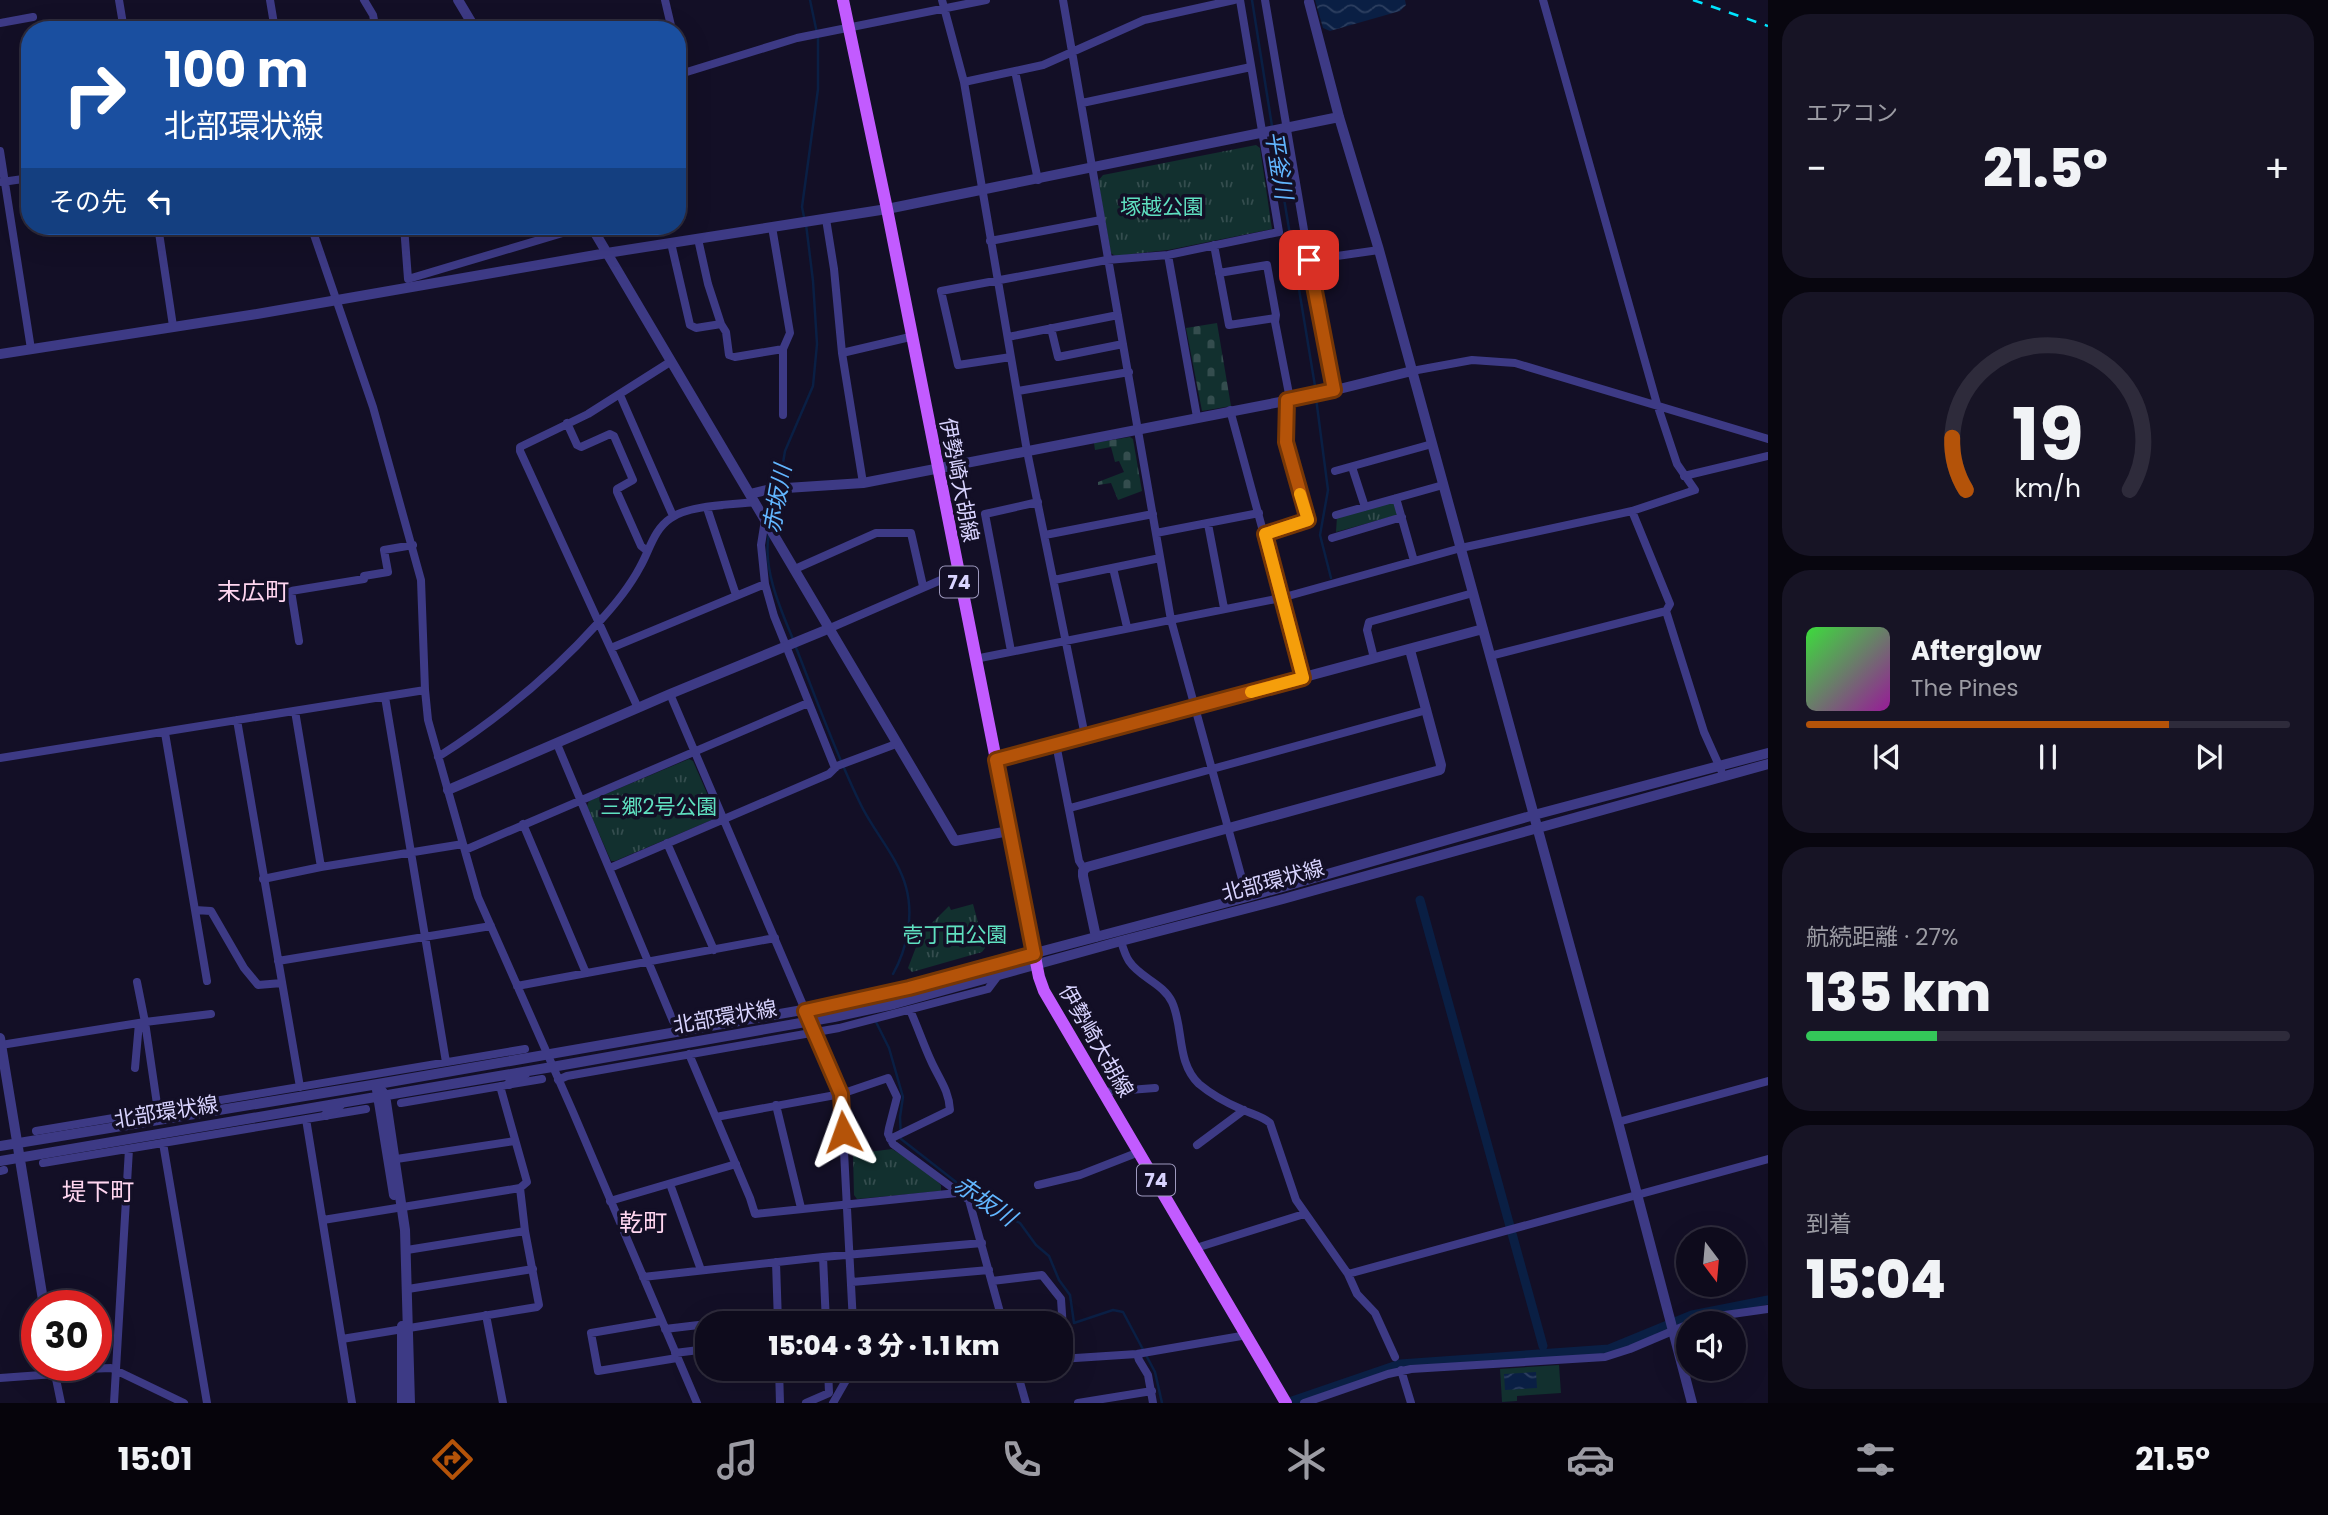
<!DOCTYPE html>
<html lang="ja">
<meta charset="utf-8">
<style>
body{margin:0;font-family:Poppins,"Noto Sans JP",sans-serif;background:#171425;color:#f1f3f6;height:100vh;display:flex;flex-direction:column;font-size:26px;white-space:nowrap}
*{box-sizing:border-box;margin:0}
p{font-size:23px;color:#9b9ba3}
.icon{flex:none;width:38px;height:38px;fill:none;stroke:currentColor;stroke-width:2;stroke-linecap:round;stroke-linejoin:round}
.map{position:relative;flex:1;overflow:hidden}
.side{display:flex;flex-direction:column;gap:14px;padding:14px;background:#08060f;width:560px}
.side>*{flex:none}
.hud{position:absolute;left:21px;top:21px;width:665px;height:214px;border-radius:28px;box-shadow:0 7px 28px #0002,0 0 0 2px #2e2b3b;background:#1a4fa0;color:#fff;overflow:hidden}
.needle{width:46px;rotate:164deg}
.controls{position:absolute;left:1676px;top:1227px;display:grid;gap:14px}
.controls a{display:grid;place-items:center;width:70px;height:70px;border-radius:50%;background:#0e0b1c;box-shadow:0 7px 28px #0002,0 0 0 2px #2e2b3b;font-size:35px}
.speed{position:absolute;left:21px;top:1290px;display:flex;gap:14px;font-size:35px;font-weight:700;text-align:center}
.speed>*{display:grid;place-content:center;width:91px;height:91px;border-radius:50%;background:#0e0b1c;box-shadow:0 7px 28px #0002,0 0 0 2px #2e2b3b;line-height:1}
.speed .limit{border:10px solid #d22;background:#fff;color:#111}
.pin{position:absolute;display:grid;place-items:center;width:60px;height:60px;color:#fff;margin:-30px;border-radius:14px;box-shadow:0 4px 10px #0006}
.me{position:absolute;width:77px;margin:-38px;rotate:356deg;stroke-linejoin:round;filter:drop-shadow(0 0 5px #0008)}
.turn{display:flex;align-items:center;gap:24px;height:147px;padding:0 28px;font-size:32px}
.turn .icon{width:91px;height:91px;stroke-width:2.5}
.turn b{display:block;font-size:49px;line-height:60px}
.then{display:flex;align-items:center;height:66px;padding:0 28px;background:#0003;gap:14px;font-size:26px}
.big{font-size:52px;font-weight:800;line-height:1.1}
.side .card{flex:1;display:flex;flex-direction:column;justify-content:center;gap:10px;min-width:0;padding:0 24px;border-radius:28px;background:#171425}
.side .dial{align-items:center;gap:0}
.dial svg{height:182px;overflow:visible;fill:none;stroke:#2e2b3b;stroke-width:7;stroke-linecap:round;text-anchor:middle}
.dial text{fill:#f1f3f6;stroke:none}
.song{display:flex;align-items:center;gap:21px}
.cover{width:84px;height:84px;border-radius:10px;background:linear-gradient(135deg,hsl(120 70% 55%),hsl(300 70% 35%))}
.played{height:7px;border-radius:4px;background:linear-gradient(90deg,#b45309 75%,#2e2b3b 75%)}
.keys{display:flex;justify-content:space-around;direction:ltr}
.heat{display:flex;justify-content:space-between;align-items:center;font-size:38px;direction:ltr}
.charge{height:10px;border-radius:5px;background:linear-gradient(90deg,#34c759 27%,#2e2b3b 0)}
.trip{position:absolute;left:695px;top:1311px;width:378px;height:70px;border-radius:28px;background:#0e0b1c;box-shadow:0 7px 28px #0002,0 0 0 2px #2e2b3b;font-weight:800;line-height:70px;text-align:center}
.tab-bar{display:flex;height:112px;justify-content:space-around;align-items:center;background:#06040b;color:#9b9ba3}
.tab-bar .icon{width:49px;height:49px}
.tab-bar .selected{color:#b45309}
.tab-bar b{font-size:32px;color:#f1f3f6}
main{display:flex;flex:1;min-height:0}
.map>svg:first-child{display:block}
</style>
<main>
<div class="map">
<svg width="1768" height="1403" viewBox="0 0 1768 1403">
<defs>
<pattern id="cemetery-stones" width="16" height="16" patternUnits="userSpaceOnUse" patternTransform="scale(1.75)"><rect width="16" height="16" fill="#12302f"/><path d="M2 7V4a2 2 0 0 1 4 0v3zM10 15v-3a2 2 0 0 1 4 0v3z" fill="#344d4e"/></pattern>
<pattern id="park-tufts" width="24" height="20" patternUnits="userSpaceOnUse" patternTransform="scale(1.75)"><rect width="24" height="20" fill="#12302f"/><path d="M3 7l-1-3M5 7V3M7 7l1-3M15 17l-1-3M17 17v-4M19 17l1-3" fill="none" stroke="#344d4e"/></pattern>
<pattern id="water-waves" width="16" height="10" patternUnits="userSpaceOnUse" patternTransform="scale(1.75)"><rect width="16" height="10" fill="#0a1f44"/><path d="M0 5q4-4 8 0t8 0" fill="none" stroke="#2d3f60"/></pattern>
</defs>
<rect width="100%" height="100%" fill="#130f26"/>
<!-- cemetery -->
<path fill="url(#cemetery-stones)" d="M 1217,323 L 1231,406 L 1202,411 L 1186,328 Z
M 1130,437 L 1133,439 L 1142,491 L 1118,500 L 1111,483 L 1098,485 L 1098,482 L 1124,472 L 1119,461 L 1115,462 L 1111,447 L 1095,450 L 1094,443 Z"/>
<!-- park -->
<path fill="url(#park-tufts)" d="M 1256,145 L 1260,148 L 1272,229 L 1168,250 L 1115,256 L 1111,253 L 1098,181 L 1103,175 Z
M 1391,502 L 1395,504 L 1397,515 L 1336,532 L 1337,517 Z
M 689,759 L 693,761 L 716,814 L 714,819 L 615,861 L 611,861 L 587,806 L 589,801 Z
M 973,904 L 985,948 L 982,952 L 912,972 L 908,968 L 921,934 L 949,906 L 951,910 Z
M 892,1149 L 923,1168 L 941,1185 L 941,1191 L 857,1199 L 854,1195 L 853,1154 Z"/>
<!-- garden -->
<path fill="#12302f" d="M 1559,1365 L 1561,1393 L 1517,1396 L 1517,1401 L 1502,1402 L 1500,1369 Z"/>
<!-- water -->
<path fill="url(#water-waves)" d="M 1315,0 L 1405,0 L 1406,5 L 1400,11 L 1330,31 L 1323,28 Z
M 1536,1372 L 1537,1388 L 1505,1390 L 1504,1374 Z"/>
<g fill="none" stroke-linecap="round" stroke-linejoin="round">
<!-- stream -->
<path stroke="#0a1f44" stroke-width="2.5" d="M 1252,0 L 1272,126
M 1273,132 L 1316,392
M 804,217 L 802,207 L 818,89 L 818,38 L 810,0
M 1316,398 L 1328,490 L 1320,535 L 1331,578
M 779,487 L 785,451 L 813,386 L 817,344 L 813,281 L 806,224
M 772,524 L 778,493
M 769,534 C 762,567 780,608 793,639
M 795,645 C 816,698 835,752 860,803 C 873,831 898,857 906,887 C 914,916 907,949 893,974
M 876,1022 L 889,1048 L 903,1097 L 900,1117 L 901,1139 L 988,1207 L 1020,1223 L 1036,1245 L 1049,1256 L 1059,1280 L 1070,1295 L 1074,1323 L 1113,1310 L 1123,1312 L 1155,1372 L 1162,1403"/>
<!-- canal -->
<path stroke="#0a1f44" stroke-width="9" d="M 1420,900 L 1543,1346
M 1292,1401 L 1400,1364 L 1609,1349 L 1692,1315 L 1768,1300"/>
<!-- minor -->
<path stroke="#3d3a85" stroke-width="8" d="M 119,0 L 124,30
M 270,0 L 275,30
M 364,0 L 373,15 L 376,30
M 665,0 L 672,30
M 942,0 L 964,82 L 1027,451 L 1085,736
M 1063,0 L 1171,620 L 1247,897
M 1265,0 L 1313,283 L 1334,390
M 0,23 L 33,17
M 677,48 L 685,73
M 1015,71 L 1038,180
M 677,75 L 797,38 L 986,0
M 964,82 L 1043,65 L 1144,20 L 1234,0
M 1082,103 L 1251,67
M 0,151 L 31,349
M 2,182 L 30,178
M 826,219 L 834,269 L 842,353 L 863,483
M 158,226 L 173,326
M 311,226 L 373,407 L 421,580 L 425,690 L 428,720 L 478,897 L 573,1112 L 697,1403
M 404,226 L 408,279 L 586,226
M 772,227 L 790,333 L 783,349 L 783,415
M 159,232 L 197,226
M 698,239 L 708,284 L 721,324 L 726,332 L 729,355 L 735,357 L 783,349
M 990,241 L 1101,220
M 671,243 L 690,325 L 696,328 L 721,324
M 1214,245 L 1229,325 L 1275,318
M 1168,255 L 1197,417
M 1309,260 L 1379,250
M 1219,273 L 1267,265 L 1276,315 L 1275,322 L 1290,399
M 1051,328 L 1058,357 L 1123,344
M 1008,337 L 1118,315
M 842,353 L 910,337
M 1011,357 L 958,365 L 941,291 L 1107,260 L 1168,255 L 1279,232 L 1240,0
M 1412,371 L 1472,360 L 1515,363 L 1768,439
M 1018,391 L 1129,372
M 620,395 L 673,516
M 1230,410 L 1303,678
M 567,423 L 577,445 L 581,447 L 610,434 L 614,436 L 633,480 L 617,489 L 617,492 L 641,546 L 646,550
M 1352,467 L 1365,507
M 1335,471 L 1432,444
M 1684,476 L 1768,456
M 1396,498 L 1414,561
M 707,508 L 736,595
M 1632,511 L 1670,604 L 1666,611 L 1704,732 L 1721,770
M 1336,515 L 1443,485
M 765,520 L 761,545 L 765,584 L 774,616 L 835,768
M 1208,524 L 1224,608
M 1156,533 L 1259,513
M 1264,534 L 1308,520 L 1285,442 L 1287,400
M 1045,535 L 1153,514
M 1332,538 L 1402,517
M 1113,568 L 1127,627
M 795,569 L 876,533 L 911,533 L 923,586
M 1054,580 L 1160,558
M 828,629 L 957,573
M 299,641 L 291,591 L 364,579 L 364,576 L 388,572 L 384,550 L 413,545
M 611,648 L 765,584
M 1011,651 L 985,514 L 1038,502
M 1490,656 L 1666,611
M 1374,658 L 1367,630 L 1369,622 L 1473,593
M 975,659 L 1281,598 L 1461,548 L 1632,511 L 1695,490 L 1677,464 L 1657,404 L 1543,0
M 670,694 L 841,1094 L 853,1323
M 385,697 L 446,1062
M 638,708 L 520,451 L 520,447 L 588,414 L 670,362
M 295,711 L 321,867
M 237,720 L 300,1087
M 165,733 L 207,981
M 557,744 L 673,1021
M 1056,744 L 1079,861 L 1084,869
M 438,757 C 496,720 552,674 598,623 C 613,607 630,586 640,567 C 650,550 653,530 671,518 C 689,505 732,505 755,502
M 0,758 L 425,690
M 1070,808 L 1427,710
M 523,824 L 586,973
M 667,843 L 714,950
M 465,850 L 808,703
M 610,868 L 829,774 L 837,766 L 896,744
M 263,879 L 321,867 L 463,844
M 195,910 L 211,911 L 244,968 L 258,985 L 282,983
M 1121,941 C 1123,948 1125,955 1129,961 C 1140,978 1163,983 1172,1002 C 1184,1028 1176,1062 1199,1084 C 1211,1094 1227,1103 1241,1109 C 1251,1114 1262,1116 1270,1123 L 1296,1200 L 1348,1274 L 1357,1294 L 1375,1313 L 1395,1357
M 278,961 L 491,926
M 137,982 L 145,1022 L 211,1014
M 517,986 L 775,938
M 1,1045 L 145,1022 L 158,1111
M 689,1054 L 750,1198 L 755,1214 L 957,1193
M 135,1068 L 139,1023
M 558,1080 L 567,1076 L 839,1028 L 988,989 L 997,977
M 1103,1092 L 1155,1088
M 401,1103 L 542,1079
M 776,1105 L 801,1208
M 716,1117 L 841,1094 L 888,1078 L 897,1097 L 889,1128 L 888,1134 L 893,1144 L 969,1200 L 1003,1323
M 306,1119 L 352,1403
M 1618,1122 L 1768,1081
M 36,1131 L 525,1049
M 890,1139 L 950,1110 C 949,1091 940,1080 932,1063 C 924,1046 918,1028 910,1010
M 163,1143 L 207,1403
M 1197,1145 L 1244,1110
M 390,1160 L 515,1141
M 43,1163 L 366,1109
M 0,1171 L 4,1170
M 670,1184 L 701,1270
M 1038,1185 L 1080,1175 L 1139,1152
M 610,1201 L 736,1164
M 323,1220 L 520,1188 L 527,1182 L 500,1086
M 1196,1248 L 1304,1214
M 407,1250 L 525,1231
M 823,1257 L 826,1323
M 776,1262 L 778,1323
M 1348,1274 L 1768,1159
M 643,1277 L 823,1257 L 982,1243
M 992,1281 L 1042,1275 L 1061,1299 L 1065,1359
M 852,1282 L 989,1270
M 408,1289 L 533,1269
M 486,1315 L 503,1403
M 661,1321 L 591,1333 L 598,1371 L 677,1358
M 718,1323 L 735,1323
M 945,1323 L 1001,1316
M 1693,1323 L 1725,1315 L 1768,1309
M 665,1329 L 707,1324
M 342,1339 L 537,1307 L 539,1305 L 525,1231 L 520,1188
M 675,1353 L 707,1349
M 1137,1354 L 1139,1360 L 1148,1375 L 1153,1403
M 1060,1359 L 1137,1354 L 1247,1335
M 779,1368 L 780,1403
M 1016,1368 L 1026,1403
M 1401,1370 L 1411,1403
M 55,1374 L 61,1403
M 851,1375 C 873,1382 937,1371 963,1368
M 0,1378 L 55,1374 L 62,1370 L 111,1368 L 184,1403
M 114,1403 L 129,1149
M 806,1403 L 829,1393 L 828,1368
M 833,1403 L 853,1368
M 1078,1403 L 1152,1391
M 1304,1403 L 1388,1374 L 1411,1369 L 1605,1357 L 1630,1349 L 1689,1324"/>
<!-- tertiary -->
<path stroke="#3d3a85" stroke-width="10" d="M 458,0 L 476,30
M 1309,2 L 1339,117 L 1379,250 L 1618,1122 L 1692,1403
M 591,226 L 955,841 L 1009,831
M 0,354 L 257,314 L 607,253 L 887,209 L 1339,117
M 750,494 L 771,489 L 863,483 L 1311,396 L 1412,371
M 996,760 L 1483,629
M 448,790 L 670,694 L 828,629
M 1096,937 L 1083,876 L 1083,871 L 1087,867 L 1440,770 L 1441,765 L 1410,650
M 0,1038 L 44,1306
M 509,1084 L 526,1073
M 377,1090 L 394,1195
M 381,1090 L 385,1095 L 405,1230 L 410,1403
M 326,1115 L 341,1104
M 0,1146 L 378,1084 L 854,1001 L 1247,897 L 1534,815 L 1768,753
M 0,1161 L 552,1067 L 834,1017 L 894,1004 L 1121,941 L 1283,899 L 1768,764
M 54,1365 L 55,1374
M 402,1403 L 402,1326"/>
<!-- primary -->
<path stroke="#c25bff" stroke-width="12" d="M 843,0 L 887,209 L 1039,977 L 1044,991 L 1286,1403"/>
<!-- rail -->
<path stroke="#00e5ff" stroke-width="2.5" stroke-dasharray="10 9" stroke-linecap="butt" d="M 1693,0 L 1768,26"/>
</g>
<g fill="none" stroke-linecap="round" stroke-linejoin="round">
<defs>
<path id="route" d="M 843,1132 L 841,1094 L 805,1011 L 909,988 L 1034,954 L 996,760 L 1303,678 L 1265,534 L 1308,520 L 1286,442 L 1287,400 L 1334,390 L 1309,260"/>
</defs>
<!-- route casing -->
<use href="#route" stroke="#753606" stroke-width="18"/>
<!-- route -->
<use href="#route" stroke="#b45309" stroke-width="12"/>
<!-- slow -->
<path stroke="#f59e0b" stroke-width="12" d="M 1251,692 L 1303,678 L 1265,534 L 1308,520 L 1300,494"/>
</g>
<g text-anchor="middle" stroke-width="7" stroke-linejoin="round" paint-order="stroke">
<!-- shield labels -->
<g fill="#130f26" stroke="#9e99be" stroke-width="2">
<rect x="940" y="566.5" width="38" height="31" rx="5"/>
<rect x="1137" y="1164.5" width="38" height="31" rx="5"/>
</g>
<g font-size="19" font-weight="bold" fill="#d9d4ff">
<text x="959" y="589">74</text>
<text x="1156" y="1187">74</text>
</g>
<!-- park labels -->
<g font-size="21" fill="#5fe0c0" stroke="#130f26">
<text x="1162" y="214">塚越公園</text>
<text x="659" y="814">三郷2号公園</text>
<text x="955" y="942">壱丁田公園</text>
</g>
<!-- street labels -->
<g font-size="21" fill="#d9d4ff" stroke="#130f26">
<text transform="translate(959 480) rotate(79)" y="7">伊勢崎大胡線</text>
<text transform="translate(1273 881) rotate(-15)" y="7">北部環状線</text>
<text transform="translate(725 1017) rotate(-10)" y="7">北部環状線</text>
<text transform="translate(1096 1041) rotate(60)" y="7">伊勢崎大胡線</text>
<text transform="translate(166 1112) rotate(-9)" y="7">北部環状線</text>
</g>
<!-- water labels -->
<g font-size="23" font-style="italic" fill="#62b6ff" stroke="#130f26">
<text transform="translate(1279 165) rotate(81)" y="8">平釜川</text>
<text transform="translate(777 499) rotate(-80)" y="8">赤坂川</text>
<text transform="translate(985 1201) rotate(34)" y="8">赤坂川</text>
</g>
<!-- quarter labels -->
<g font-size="24" fill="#ffd6f0" stroke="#130f26">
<text x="253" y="600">末広町</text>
<text x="98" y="1200">堤下町</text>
<text x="643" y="1231">乾町</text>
</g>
</g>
</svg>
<div class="controls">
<a><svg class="needle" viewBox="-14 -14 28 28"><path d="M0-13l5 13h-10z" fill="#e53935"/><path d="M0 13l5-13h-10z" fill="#9b9ba3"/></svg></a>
<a><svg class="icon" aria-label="sound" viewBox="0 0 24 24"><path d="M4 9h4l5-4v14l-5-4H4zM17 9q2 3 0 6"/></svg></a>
</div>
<div class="speed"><div class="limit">30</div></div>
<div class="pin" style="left:1309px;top:260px;background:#d93025"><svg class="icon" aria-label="arrive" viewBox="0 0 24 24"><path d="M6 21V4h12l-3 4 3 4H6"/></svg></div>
<svg class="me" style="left:843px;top:1132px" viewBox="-20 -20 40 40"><path d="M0-17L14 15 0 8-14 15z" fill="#b45309" stroke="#fff" stroke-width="4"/></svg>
<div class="trip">15:04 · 3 分 · 1.1 km</div>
<div class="hud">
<div class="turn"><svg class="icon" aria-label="right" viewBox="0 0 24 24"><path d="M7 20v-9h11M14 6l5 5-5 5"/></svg><div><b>100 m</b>北部環状線</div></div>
<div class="then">その先<svg class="icon" aria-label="left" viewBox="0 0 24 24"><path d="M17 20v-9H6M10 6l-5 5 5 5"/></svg></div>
</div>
</div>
<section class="side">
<div class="card"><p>エアコン</p>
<div class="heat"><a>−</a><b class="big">21.5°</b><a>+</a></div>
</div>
<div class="card dial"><svg viewBox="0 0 100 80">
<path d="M14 69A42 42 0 1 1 86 69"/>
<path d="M14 69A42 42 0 0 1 8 46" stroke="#b45309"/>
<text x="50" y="56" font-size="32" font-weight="700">19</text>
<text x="50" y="72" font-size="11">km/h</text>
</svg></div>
<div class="card">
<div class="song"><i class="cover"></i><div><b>Afterglow</b><p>The Pines</p></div></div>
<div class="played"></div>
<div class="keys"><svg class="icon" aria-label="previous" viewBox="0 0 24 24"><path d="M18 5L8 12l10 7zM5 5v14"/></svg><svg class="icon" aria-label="pause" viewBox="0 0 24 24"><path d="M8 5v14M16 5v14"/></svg><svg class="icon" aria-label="next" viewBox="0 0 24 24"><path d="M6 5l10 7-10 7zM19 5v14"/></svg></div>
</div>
<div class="card"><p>航続距離 · 27%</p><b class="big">135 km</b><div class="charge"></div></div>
<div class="card"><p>到着</p><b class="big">15:04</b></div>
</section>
</main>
<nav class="tab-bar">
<b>15:01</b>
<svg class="icon selected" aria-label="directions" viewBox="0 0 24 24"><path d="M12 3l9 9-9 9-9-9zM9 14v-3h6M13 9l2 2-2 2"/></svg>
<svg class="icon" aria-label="music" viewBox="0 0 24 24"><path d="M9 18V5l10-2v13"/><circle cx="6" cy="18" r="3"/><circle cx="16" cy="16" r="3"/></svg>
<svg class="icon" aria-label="phone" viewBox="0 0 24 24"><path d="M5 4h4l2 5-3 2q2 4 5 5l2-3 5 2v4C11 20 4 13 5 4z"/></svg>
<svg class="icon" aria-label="climate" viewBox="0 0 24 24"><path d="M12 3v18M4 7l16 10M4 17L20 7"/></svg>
<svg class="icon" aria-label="car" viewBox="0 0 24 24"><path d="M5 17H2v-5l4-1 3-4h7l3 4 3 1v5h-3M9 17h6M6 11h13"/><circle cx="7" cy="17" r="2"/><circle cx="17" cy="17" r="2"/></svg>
<svg class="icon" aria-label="filters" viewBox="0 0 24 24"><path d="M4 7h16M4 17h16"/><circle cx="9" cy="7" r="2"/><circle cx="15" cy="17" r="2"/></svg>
<b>21.5°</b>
</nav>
